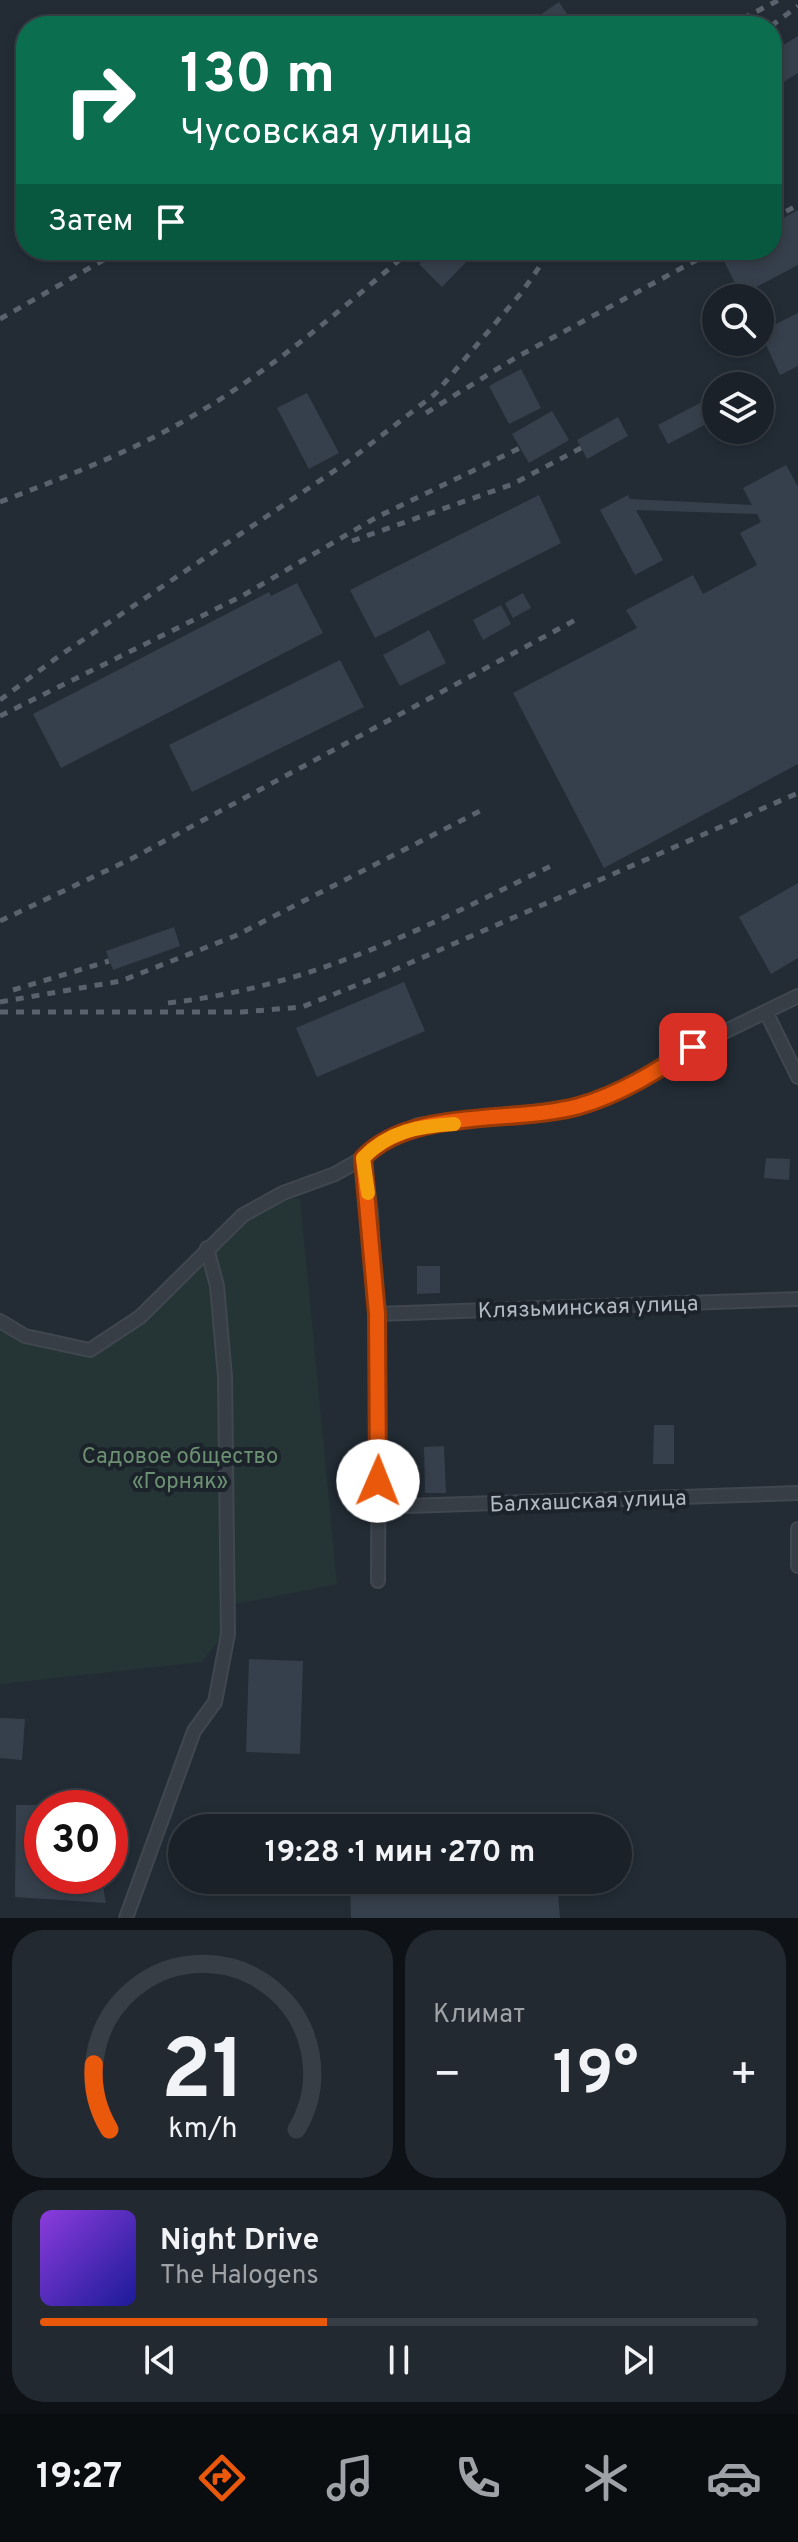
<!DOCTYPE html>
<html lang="ru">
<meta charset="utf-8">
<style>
body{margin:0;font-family:Overpass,sans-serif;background:#232930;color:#f1f3f6;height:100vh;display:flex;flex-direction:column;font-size:30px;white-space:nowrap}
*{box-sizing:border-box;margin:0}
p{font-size:26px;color:#9fa3a8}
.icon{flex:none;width:44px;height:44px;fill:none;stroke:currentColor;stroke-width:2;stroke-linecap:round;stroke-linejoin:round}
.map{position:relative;height:1918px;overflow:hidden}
.details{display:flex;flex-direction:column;gap:12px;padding:12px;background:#0e1216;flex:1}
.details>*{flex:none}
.banner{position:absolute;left:16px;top:16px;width:766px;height:244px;border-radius:32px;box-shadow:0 4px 12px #0003,0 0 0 2px #383e45;background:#0b6e4f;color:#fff;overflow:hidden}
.fabs{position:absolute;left:702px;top:284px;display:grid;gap:16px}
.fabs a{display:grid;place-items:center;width:72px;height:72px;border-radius:50%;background:#1a2128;box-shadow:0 4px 12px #0003,0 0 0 2px #383e45;font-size:40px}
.speed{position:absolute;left:24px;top:1790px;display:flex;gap:16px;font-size:40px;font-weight:700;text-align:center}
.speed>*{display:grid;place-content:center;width:104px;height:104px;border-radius:50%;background:#1a2128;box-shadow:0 4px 12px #0003,0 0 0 2px #383e45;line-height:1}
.speed .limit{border:12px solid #d22;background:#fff;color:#111}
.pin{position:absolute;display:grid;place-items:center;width:68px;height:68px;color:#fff;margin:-34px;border-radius:16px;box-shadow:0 4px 12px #0006}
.me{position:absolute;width:88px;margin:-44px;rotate:1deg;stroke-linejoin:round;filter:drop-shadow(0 0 6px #0008)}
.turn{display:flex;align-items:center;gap:28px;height:168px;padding:0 32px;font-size:36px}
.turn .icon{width:104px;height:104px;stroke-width:2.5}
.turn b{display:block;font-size:56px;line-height:68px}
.then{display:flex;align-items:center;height:76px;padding:0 32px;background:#0003;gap:16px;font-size:30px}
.big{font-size:60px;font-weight:700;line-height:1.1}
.details .widget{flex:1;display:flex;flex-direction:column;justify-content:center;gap:12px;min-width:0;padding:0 28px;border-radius:32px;background:#232930}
.details .dial{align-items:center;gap:0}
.dial svg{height:208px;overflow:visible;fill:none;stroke:#383e45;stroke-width:7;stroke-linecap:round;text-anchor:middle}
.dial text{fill:#f1f3f6;stroke:none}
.song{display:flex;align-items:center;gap:24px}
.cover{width:96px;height:96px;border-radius:12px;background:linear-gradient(135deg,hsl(270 70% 55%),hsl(240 70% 35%))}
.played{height:8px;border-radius:4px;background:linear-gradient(90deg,#ea580c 40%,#383e45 40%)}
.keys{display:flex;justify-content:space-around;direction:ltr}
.heat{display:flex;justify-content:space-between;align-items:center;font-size:44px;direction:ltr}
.details .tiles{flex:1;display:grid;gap:12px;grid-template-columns:1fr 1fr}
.widget:last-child{grid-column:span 2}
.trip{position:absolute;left:168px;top:1814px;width:464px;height:80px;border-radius:40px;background:#1a2128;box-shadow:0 4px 12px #0003,0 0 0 2px #383e45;font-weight:700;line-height:80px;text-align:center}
.menu{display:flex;height:128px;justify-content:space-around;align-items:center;background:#0a0d10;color:#9fa3a8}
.menu .icon{width:56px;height:56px}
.menu .active{color:#ea580c}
.menu b{font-size:36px;color:#f1f3f6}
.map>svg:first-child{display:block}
</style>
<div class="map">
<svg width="798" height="1918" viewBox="0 0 798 1918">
<rect width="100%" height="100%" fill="#232c35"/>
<!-- green -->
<path fill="#253536" d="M 300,1198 L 337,1584 L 226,1606 L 222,1636 L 202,1662 L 0,1684 L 0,1327 L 90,1350 L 109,1341 L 256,1214 L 278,1201 Z"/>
<!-- building -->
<path fill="#36404c" d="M 559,2 L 575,26 L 524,26 Z
M 798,36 L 798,73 L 772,89 L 772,52 Z
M 798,210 L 798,265 L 741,295 L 719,251 L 772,250 L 772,224 Z
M 433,250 L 494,250 L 485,260 L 476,252 L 442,287 L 419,264 Z
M 798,313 L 798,366 L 780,375 L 760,332 Z
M 521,369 L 541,408 L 509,424 L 489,386 Z
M 307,393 L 339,453 L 309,469 L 277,408 Z
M 700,403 L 710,422 L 668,444 L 658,425 Z
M 552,411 L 569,440 L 529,463 L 512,434 Z
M 618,417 L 628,436 L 587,459 L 577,440 Z
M 786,465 L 798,487 L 798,764 L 604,868 L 513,693 L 637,628 L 626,610 L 693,575 L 703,594 L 757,565 L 740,533 L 761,522 L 757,514 L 636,510 L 663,560 L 635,575 L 600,510 L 628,495 L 630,499 L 752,505 L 743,488 Z
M 539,495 L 561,543 L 375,638 L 350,590 Z
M 297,583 L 323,633 L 61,768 L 33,714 L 269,592 L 271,596 Z
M 523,593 L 531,608 L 513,618 L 505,603 Z
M 501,605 L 511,624 L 483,640 L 473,620 Z
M 429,630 L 446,663 L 400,686 L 383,655 Z
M 340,660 L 364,707 L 192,792 L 169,745 Z
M 798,883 L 798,958 L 771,974 L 739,917 Z
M 174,927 L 180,946 L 113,970 L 106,951 Z
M 404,982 L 425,1031 L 317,1077 L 296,1028 Z
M 766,1158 L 790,1159 L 789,1180 L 764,1178 Z
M 417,1266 L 440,1266 L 440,1293 L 417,1294 Z
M 654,1425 L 674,1425 L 674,1464 L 653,1464 Z
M 444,1446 L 446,1493 L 425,1493 L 424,1447 Z
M 249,1659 L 303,1661 L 300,1754 L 246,1752 Z
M 0,1718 L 25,1719 L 22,1760 L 0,1758 Z
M 16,1805 L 116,1805 L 115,1858 L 110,1858 L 110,1808 L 42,1808 L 42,1876 L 101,1876 L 106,1903 L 15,1897 Z
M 438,1817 L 440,1828 L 349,1828 L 349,1819 Z
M 338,1819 L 338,1828 L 229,1828 L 235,1823 Z
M 216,1880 L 329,1880 L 329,1883 L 216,1887 Z
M 350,1880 L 557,1880 L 560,1918 L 351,1918 Z"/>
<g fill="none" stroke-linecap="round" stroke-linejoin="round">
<defs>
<path id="minor" d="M 767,1014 L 798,1077
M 363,1158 L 371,1213 L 379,1366 L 378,1581
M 377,1314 L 798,1299
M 0,1321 L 25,1336 L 90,1350 L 140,1317 L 243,1215 L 283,1193 L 335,1174 L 363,1158 L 374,1147 L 418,1125 L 578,1107 L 643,1080 L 693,1047 L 798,996
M 377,1507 L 798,1493
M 798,1529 L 798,1566
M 126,1918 L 194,1731 L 215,1702 L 228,1634 L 225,1377 L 217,1286 L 207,1248"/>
</defs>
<!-- minor casing -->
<use href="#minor" stroke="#40474f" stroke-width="16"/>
<!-- minor -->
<use href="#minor" stroke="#373e46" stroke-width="12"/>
<!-- rail -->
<path stroke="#59626d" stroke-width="5" stroke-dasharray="8 8" stroke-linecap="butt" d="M 728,26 L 779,0
M 771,26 L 798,6
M 772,219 L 798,205
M 0,319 L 121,250
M 426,413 L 515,358 L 715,250
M 0,502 C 67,476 134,451 196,414 C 273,369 343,308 411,250
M 352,541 L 513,484 L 581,448
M 0,700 L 59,656 L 346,463 L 435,394 L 522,292 L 551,250
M 0,716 L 242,596 L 377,517 L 520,448
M 0,921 L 131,859 L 579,618
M 13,990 L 109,961
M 0,1002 L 121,981 L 235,936 L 482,810
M 168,1003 C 316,986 425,927 557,863
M 0,1012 L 242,1012 L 302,1007 L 387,973 L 798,793"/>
</g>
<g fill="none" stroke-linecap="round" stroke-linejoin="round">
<defs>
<path id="route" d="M 378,1481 L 377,1314 L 363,1158 C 411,1107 514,1124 579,1106 C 621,1094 657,1071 693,1047"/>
</defs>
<!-- route casing -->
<use href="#route" stroke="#983908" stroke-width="20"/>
<!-- route -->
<use href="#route" stroke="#ea580c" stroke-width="14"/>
<!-- slow -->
<path stroke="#f59e0b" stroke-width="14" d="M 368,1193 L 363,1158 C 389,1131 419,1126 454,1124"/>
</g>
<g text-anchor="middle" stroke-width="8" stroke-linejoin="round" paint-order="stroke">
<!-- street labels -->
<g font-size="22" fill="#b1b9c2" stroke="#1c232b">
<text transform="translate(588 1306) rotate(-2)" y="8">Клязьминская улица</text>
<text transform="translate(588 1500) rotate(-2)" y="8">Балхашская улица</text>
</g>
<!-- park labels -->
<g font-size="22" fill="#6c9072" stroke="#1c232b">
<text x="180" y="1463">Садовое общество<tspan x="180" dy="25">«Горняк»</tspan></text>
</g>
</g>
</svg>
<div class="fabs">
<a><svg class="icon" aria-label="search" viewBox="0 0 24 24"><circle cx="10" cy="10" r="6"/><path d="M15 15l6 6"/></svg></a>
<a><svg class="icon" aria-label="layers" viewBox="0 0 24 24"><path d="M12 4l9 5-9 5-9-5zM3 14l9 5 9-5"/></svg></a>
</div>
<div class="speed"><div class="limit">30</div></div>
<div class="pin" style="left:693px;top:1047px;background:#d93025"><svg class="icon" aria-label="arrive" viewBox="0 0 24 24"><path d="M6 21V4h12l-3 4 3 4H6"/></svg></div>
<svg class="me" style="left:378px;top:1481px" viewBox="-20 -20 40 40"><circle r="19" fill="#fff"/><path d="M0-13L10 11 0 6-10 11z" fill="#ea580c"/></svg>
<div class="trip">19:28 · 1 мин · 270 m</div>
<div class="banner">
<div class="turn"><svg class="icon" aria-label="right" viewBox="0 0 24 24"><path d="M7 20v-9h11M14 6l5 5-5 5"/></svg><div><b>130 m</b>Чусовская улица</div></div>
<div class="then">Затем<svg class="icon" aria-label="arrive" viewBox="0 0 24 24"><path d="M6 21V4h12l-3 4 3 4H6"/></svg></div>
</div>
</div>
<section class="details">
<div class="tiles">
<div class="widget dial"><svg viewBox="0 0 100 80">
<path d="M14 69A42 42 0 1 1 86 69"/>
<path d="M14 69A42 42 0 0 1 8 44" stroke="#ea580c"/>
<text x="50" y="56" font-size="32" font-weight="700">21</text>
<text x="50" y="72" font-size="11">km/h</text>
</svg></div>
<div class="widget"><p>Климат</p>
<div class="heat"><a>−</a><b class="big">19°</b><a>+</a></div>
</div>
<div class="widget">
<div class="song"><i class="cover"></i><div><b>Night Drive</b><p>The Halogens</p></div></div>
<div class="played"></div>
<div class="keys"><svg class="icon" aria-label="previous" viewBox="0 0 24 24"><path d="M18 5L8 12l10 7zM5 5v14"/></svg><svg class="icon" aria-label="pause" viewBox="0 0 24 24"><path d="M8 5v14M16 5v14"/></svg><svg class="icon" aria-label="next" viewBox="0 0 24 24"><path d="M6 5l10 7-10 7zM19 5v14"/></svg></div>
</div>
</div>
</section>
<nav class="menu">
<b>19:27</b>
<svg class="icon active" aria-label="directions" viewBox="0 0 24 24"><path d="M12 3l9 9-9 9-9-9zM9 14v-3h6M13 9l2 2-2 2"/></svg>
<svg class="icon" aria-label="music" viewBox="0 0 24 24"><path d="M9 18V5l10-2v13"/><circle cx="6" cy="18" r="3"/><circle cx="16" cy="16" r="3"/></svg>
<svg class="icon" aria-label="phone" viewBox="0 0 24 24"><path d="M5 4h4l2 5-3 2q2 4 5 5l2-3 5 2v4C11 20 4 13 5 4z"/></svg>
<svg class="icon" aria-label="climate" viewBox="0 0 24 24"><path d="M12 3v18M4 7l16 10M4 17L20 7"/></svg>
<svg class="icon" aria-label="car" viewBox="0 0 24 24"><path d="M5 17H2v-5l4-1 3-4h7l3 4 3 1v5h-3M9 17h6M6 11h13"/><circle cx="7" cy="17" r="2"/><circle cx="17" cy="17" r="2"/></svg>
</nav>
